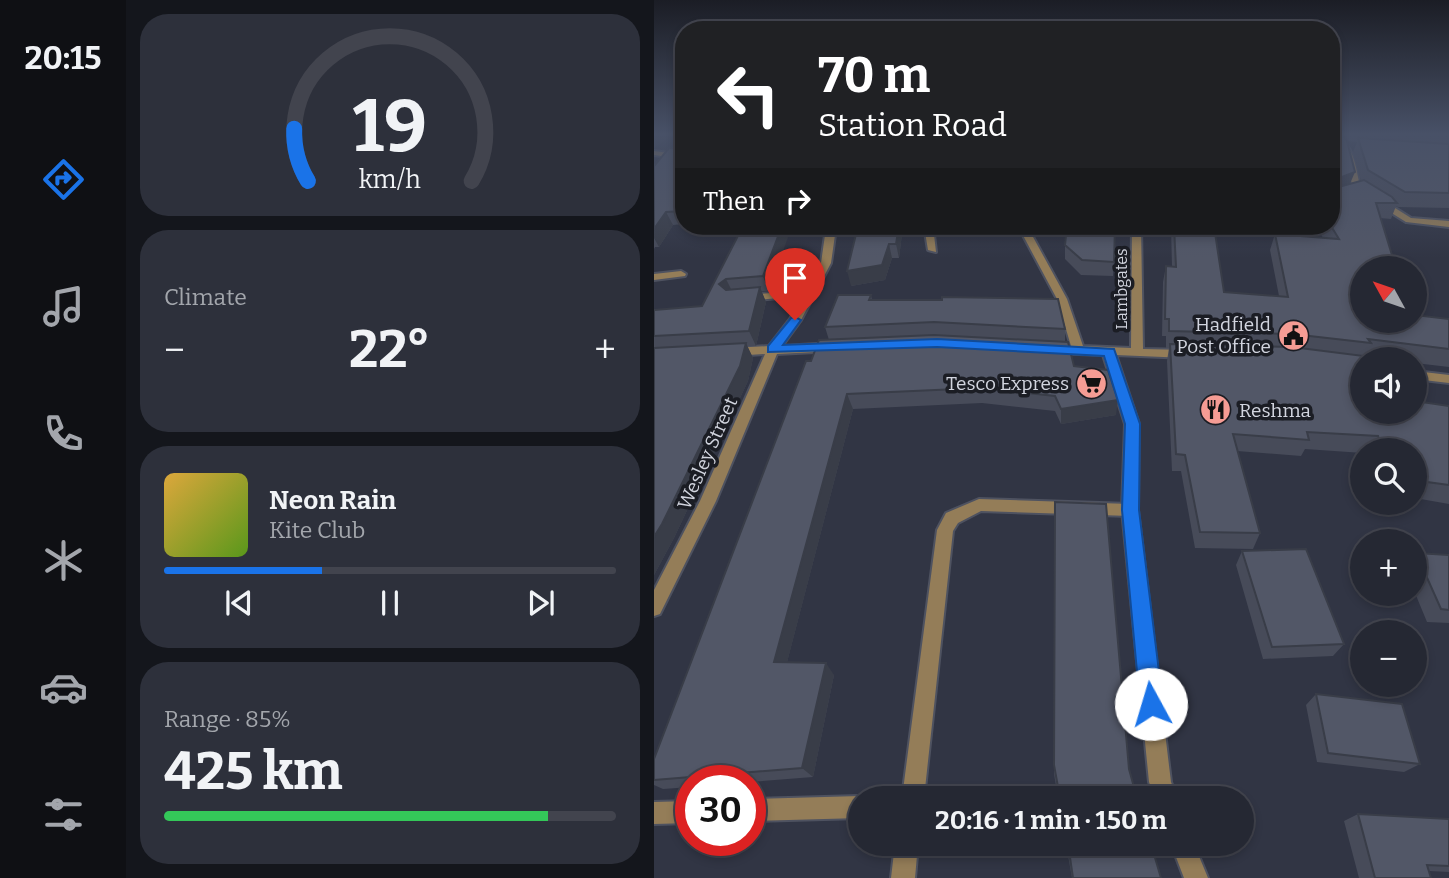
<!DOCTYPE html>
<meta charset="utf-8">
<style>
body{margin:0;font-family:Bitter,serif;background:#2d303b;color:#f1f3f6;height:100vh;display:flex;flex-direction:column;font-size:26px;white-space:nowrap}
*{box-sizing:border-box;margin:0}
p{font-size:23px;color:#a3a6ac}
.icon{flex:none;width:38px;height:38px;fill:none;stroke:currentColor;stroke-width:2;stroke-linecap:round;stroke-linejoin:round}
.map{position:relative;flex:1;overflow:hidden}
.panel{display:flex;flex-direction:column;gap:14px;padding:14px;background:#14161c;width:528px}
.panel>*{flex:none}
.banner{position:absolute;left:21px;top:21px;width:665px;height:214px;border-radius:28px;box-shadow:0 4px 10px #0003,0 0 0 2px #42444e;background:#202124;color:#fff;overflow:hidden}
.needle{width:46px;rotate:310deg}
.fabs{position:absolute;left:696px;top:256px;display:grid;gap:14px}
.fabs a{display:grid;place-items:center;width:77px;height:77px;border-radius:50%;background:#252833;box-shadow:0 4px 10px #0003,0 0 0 2px #42444e;font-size:35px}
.speed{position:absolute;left:21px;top:765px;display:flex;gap:14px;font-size:35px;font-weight:700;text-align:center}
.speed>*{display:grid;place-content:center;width:91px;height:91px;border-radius:50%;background:#252833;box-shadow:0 4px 10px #0003,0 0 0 2px #42444e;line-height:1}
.speed .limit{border:10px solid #d22;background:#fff;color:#111}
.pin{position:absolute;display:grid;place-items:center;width:60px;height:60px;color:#fff;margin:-72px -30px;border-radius:50% 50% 50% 0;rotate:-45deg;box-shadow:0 0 7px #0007}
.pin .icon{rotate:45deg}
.me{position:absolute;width:77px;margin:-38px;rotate:354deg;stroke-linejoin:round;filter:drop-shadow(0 0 5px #0008)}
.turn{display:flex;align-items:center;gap:24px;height:147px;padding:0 28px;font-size:32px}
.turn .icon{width:91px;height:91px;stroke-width:2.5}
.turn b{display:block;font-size:49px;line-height:60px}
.then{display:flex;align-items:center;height:66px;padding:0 28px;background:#0003;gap:14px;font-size:26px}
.big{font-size:52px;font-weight:700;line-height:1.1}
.panel .widget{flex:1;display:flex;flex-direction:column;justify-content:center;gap:10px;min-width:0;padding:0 24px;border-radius:28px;background:#2d303b}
.panel .dial{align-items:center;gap:0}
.dial svg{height:182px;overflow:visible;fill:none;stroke:#42444e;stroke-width:7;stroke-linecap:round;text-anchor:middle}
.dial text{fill:#f1f3f6;stroke:none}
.song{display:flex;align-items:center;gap:21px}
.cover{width:84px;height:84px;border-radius:10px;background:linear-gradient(135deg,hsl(40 70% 55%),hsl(90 70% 35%))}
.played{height:7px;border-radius:4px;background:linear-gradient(90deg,#1a73e8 35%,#42444e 35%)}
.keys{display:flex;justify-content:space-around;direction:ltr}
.heat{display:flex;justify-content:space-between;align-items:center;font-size:38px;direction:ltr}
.charge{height:10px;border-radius:5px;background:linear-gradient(90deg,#34c759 85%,#42444e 0)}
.trip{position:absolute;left:194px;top:786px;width:406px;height:70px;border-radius:35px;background:#252833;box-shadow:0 4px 10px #0003,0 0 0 2px #42444e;font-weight:700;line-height:70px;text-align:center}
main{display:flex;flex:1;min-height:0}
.menu{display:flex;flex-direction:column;width:126px;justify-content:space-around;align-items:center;background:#0f1014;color:#a3a6ac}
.menu .icon{width:49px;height:49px}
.menu .selected{color:#1a73e8}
.menu b{font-size:32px;color:#f1f3f6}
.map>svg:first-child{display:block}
</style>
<main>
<nav class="menu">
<b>20:15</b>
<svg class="icon selected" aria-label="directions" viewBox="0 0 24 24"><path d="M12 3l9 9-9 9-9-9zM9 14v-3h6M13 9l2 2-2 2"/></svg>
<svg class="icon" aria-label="music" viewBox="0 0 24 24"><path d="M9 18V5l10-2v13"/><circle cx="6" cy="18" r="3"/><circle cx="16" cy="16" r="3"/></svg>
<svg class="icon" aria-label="phone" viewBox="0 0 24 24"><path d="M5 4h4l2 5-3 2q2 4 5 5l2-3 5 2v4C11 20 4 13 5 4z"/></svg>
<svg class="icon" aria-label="climate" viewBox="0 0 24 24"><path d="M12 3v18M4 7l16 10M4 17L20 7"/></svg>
<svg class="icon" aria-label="car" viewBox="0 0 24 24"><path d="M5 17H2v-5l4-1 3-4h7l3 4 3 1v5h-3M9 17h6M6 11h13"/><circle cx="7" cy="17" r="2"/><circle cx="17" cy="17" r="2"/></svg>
<svg class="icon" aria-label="filters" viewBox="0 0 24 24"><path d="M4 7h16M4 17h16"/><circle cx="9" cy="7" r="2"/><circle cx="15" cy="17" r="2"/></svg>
</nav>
<section class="panel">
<div class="widget dial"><svg viewBox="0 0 100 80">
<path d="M14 69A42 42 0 1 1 86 69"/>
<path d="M14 69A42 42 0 0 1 8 46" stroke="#1a73e8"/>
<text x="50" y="56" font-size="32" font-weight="700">19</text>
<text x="50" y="72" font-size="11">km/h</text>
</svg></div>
<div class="widget"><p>Climate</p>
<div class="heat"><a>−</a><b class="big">22°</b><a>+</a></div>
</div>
<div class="widget">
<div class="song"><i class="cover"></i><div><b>Neon Rain</b><p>Kite Club</p></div></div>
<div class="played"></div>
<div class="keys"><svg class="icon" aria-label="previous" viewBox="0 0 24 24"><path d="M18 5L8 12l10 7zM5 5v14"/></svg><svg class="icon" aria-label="pause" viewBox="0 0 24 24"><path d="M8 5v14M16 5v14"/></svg><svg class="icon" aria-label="next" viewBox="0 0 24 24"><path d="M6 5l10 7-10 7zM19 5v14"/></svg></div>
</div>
<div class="widget"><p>Range · 85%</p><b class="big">425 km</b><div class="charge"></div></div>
</section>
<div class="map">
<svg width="795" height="878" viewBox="0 0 795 878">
<rect width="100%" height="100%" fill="#313544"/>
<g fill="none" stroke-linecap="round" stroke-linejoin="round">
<defs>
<path id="lane" d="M 270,226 L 279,226 L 282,252 L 274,250 Z
M 27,271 L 32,274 L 31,276 L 0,280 L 0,274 Z
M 156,290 L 161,293 L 160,295 L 91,301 L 86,298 L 91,295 Z
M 325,499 L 476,504 L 482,505 L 484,510 L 482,515 L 476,516 L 327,511 L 304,523 L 299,531 L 270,798 L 248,798 L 283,530 L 292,513 Z
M 206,796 L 211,798 L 206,798 L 206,818 L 96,821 L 96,799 Z
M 37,801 L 37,823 L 0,824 L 0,802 Z
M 241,844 L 264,844 L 261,878 L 237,878 Z"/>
<path id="street" d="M 677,135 L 683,135 C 701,150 701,164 706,186 L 757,218 L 795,221 L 795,227 L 752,222 L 699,189 L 691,154 Z
M 0,151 L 30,155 L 30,159 L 0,155 Z
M 364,226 L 373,226 L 413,299 L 429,346 L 477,348 L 478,226 L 487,226 L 489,349 L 533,350 L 539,354 L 533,358 L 462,355 L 485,424 L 484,510 L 517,782 L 523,798 L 501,798 L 495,782 L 468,510 L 471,424 L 449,355 L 400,353 L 394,349 L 400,345 L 417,346 L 403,299 Z
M 176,232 L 181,235 L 177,263 L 147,320 L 128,346 L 180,343 L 186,347 L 180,351 L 123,354 L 62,501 L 6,614 L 0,616 L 0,590 L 46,501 L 111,354 L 78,356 L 72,352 L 78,348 L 115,346 L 136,319 L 167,263 L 171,235 Z
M 761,371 L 795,375 L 795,383 L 761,379 Z
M 517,844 L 540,844 L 554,878 L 530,878 Z"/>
</defs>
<!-- lane casing -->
<use href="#lane" stroke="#4e5260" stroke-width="4"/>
<!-- street casing -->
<use href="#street" stroke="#4e5260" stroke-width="4"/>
<!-- lane -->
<use href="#lane" fill="#947d58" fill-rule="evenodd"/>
<!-- street -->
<use href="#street" fill="#947d58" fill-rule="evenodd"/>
</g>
<!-- wall -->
<path fill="#474b59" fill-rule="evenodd" d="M 30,135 L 30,224 L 19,225 L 5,247 L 1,247 L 0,249 L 0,166 L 26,149 L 22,140 Z
M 677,135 L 795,135 L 795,208 L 744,207 L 742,206 L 737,219 L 726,218 L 709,320 L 795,319 L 795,367 L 761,363 L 761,359 L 723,358 L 709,411 L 795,406 L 795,504 L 761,498 L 761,450 L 709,450 L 709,453 L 651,449 L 647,456 L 583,451 L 606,533 L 599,549 L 541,548 L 527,471 L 518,471 L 513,361 L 515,348 L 512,348 L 512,336 L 508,336 L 509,282 L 512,266 L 518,267 L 517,226 L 560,226 L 570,292 L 625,296 L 616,250 L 621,234 L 669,238 L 662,226 L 677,226 ZM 692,139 L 694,141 L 703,142 L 699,152 L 707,181 L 696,184 Z
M 89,226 L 115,291 L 107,291 L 112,302 L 102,346 L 93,346 L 99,358 L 94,381 L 20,538 L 0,575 L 0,310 L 48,306 Z
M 249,226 L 245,258 L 238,258 L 231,280 L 197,286 Z
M 411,245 L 460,262 L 459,276 L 427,275 L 411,259 Z
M 217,295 L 218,300 L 411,329 L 411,342 L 420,366 L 462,415 L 407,424 L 401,411 L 328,403 L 199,409 L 133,662 L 180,675 L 159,777 L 96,782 L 96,780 L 37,780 L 37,787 L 9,789 L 0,785 L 0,759 L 157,361 L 175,340 L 171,327 Z
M 401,502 L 475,769 L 483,798 L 404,798 L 400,774 Z
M 588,551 L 690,644 L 679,656 L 609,659 L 582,565 Z
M 762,553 L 795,555 L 795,623 L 773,622 L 761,593 Z
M 662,694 L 766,764 L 750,772 L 663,762 L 652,705 Z
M 704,814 L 795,819 L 795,872 L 775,871 L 777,878 L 705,878 L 690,821 Z
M 412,844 L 497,844 L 507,878 L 418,878 Z"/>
<!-- shaded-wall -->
<path fill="#393d48" d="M 0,135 L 19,135 L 0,148 Z
M 701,172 L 695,186 L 677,193 L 680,180 Z
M 12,212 L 19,225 L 5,247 L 0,238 L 0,229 Z
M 128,226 L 138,226 L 115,291 L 109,276 Z
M 245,226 L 249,226 L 245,258 L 242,244 Z
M 235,244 L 238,258 L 231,280 L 197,286 L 193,271 Z
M 72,279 L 79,293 L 72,298 L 65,284 Z
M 106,287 L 112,302 L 102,346 L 95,331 Z
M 92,343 L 99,358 L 94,381 L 20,538 L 0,575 L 0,537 Z
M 193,394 L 199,409 L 130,674 L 120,662 Z
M 464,400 L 462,415 L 407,424 L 407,409 Z
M 172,663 L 180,675 L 159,777 L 148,768 Z"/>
<!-- building -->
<path fill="#525767" stroke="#393d48" stroke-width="2" d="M 25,135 L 30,135 L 30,211 L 12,212 L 0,229 L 0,166 L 15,148 L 26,149 L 27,141 L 22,140 Z
M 677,135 L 689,135 L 693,141 L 701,172 L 680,180 L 681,188 L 710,180 L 738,197 L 743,203 L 722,203 L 742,268 L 709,268 L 709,320 L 761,320 L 761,315 L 795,319 L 795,349 L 714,339 L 717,343 L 638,334 L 515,331 L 515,319 L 511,319 L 512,266 L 522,267 L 520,226 L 560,226 L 570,292 L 634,297 L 621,234 L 685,239 L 677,226 Z
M 704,138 L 795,144 L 795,193 L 751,192 L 714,170 Z
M 89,226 L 128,226 L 109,276 L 72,279 L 65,284 L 72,290 L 106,287 L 95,331 L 0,336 L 0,310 L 48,306 Z
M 204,226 L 245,226 L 242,244 L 235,244 L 228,265 L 193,271 Z
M 413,226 L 461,226 L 460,262 L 428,260 L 411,245 Z
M 184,295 L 217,295 L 215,300 L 288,300 L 288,297 L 404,299 L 411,329 L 280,322 L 171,327 Z
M 280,335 L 414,342 L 420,366 L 454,370 L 464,400 L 407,409 L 401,396 L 326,388 L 193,394 L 120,662 L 172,663 L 148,768 L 0,780 L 0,759 L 152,361 L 157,361 L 165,340 Z
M 92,343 L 86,366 L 8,524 L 0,537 L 0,348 Z
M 516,344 L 638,347 L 717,357 L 720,352 L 723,359 L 709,359 L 709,411 L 761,411 L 761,401 L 795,406 L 795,485 L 766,481 L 761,463 L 761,450 L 758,450 L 757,446 L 727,444 L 724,436 L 653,432 L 655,440 L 579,434 L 606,533 L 546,532 L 531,455 L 522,454 Z
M 401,502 L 452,504 L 475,769 L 483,798 L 406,798 L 400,765 Z
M 652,549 L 690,644 L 618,647 L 588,551 Z
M 762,553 L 795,555 L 795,610 L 787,609 Z
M 662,694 L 748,704 L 766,764 L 674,753 Z
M 704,814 L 795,819 L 795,866 L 773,865 L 777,878 L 721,878 Z
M 414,844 L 497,844 L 507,878 L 419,878 Z"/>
<!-- sky -->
<linearGradient id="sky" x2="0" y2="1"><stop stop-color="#1b1d25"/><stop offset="0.52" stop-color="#485167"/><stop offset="1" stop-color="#485167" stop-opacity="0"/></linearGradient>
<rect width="795" height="258" fill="url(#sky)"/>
<!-- route -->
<path fill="#1a73e8" stroke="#114b97" stroke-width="2" d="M 141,317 L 147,320 L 129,345 L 283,339 L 460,349 L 486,424 L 485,510 L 509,704 L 505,712 L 497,715 L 489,712 L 486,704 L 468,510 L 471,424 L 450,356 L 283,347 L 114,352 L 114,346 L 137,318 Z"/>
<!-- icons -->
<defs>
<symbol id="civic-disc" viewBox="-11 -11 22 22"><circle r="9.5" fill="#f59c94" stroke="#1b1d24"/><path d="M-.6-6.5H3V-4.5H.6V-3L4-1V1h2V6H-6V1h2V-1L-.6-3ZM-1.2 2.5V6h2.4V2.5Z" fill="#111"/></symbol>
<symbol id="supermarket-disc" viewBox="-11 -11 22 22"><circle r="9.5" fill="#f59c94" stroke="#1b1d24"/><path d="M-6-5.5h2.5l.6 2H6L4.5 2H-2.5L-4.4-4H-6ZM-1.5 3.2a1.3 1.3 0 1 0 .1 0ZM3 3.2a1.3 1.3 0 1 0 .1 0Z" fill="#111"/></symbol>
<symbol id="restaurant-disc" viewBox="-11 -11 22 22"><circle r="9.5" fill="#f59c94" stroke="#1b1d24"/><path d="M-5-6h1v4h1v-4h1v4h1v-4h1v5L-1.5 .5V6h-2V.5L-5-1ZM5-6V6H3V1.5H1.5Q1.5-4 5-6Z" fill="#111"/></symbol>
</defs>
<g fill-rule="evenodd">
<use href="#civic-disc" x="622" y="318" width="35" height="35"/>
<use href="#supermarket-disc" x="420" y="366" width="35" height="35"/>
<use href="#restaurant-disc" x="544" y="392" width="35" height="35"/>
</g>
<g text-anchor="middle" stroke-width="7" stroke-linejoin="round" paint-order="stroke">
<!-- far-street labels -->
<g font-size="16" fill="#d2d5df" stroke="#1b1d24">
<text transform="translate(467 289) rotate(-90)" y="6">Lambgates</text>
</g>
<!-- poi labels -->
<g font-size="19" fill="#d2d5df" stroke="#1b1d24" text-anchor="end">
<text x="617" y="331">Hadfield<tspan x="617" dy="22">Post Office</tspan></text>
<text x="415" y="390">Tesco Express</text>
<text x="585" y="417" text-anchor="start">Reshma</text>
</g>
<!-- street labels -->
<g font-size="19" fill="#d2d5df" stroke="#1b1d24">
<text transform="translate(53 453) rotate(-66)" y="7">Wesley Street</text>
</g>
</g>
</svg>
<div class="fabs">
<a><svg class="needle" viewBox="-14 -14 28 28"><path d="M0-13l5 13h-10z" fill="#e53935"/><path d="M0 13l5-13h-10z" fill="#a3a6ac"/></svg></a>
<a><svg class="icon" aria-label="sound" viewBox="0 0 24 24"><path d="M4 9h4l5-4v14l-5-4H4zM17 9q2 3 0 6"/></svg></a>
<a><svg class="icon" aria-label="search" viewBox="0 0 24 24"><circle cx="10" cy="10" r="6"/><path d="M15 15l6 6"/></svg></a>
<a>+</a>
<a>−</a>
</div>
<div class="speed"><div class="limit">30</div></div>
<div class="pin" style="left:141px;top:320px;background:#d93025"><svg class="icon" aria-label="arrive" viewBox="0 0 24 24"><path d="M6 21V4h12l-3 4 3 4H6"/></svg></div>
<svg class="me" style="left:497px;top:704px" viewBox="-20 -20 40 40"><circle r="19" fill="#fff"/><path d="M0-13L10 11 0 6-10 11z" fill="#1a73e8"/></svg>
<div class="trip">20:16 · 1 min · 150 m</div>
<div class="banner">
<div class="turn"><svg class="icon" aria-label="left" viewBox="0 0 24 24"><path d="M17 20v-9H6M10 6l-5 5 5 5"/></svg><div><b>70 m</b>Station Road</div></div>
<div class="then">Then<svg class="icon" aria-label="right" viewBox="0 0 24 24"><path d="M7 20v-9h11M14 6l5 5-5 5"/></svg></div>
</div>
</div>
</main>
